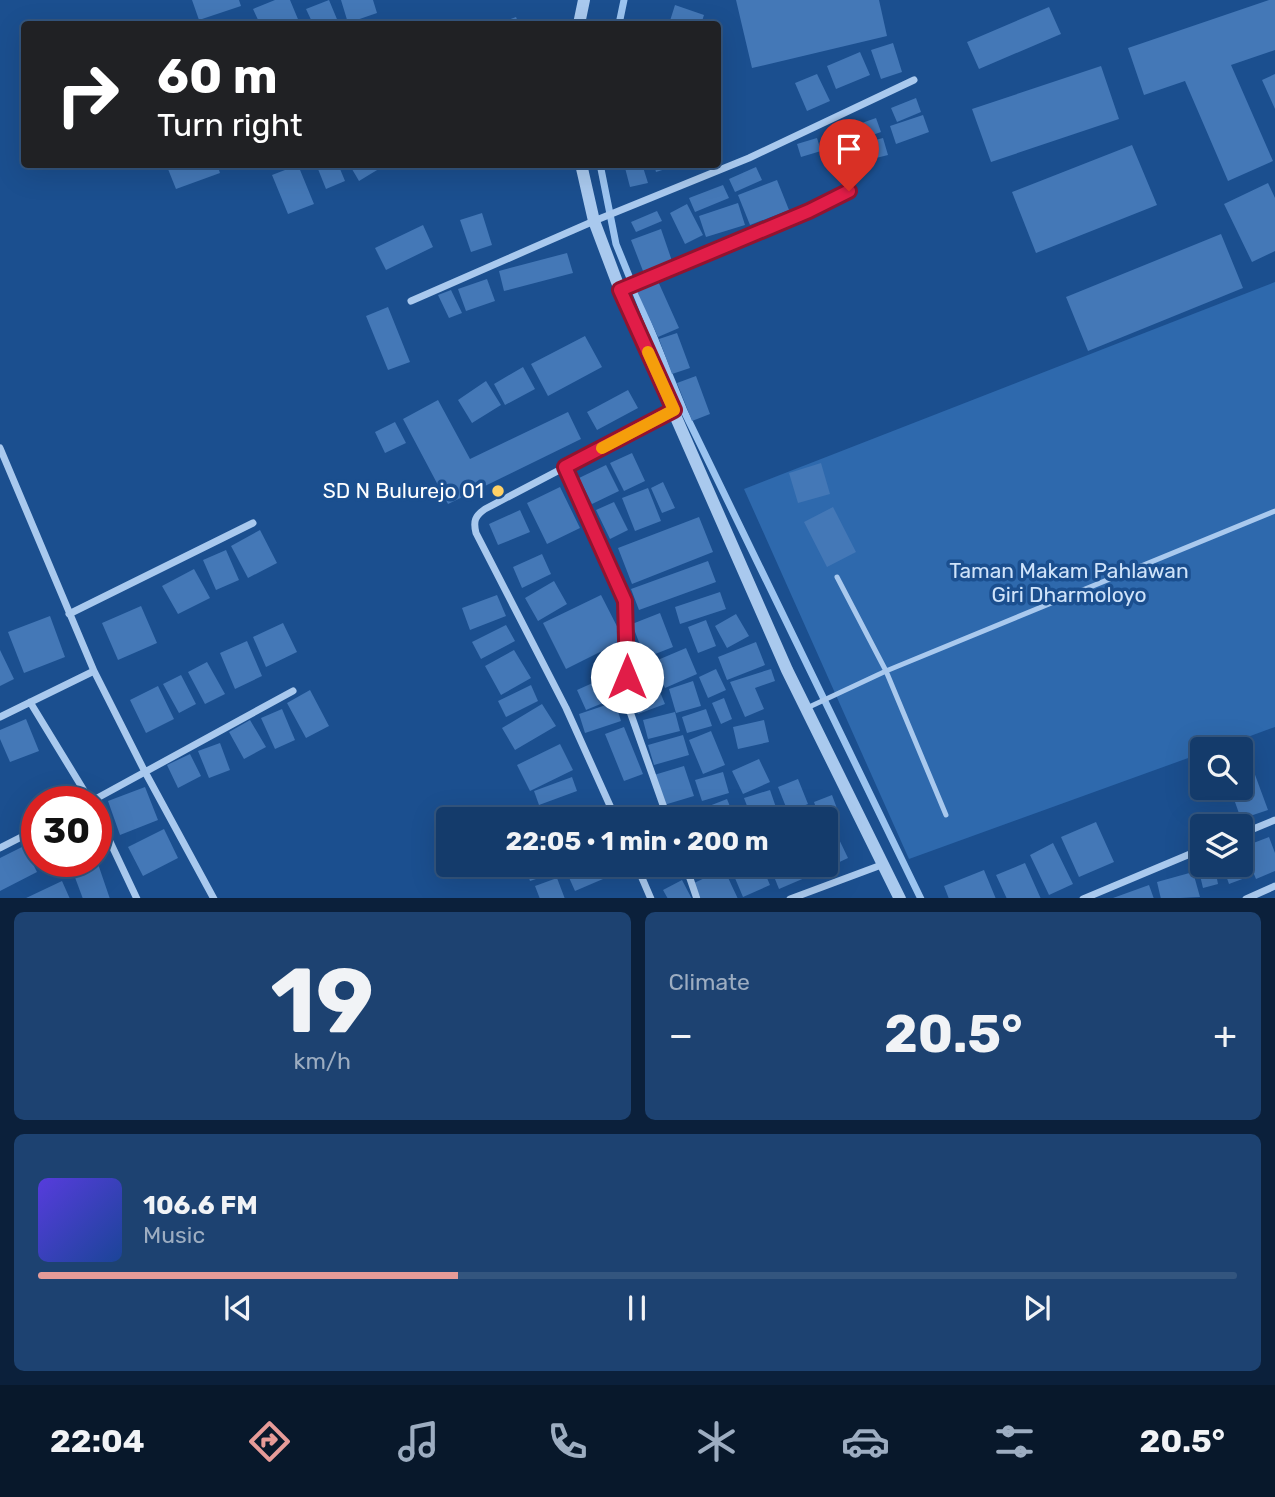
<!DOCTYPE html>
<meta charset="utf-8">
<style>
body{margin:0;font-family:Rubik,sans-serif;background:#1d4271;color:#f1f3f6;height:100vh;display:flex;flex-direction:column;font-size:26px;white-space:nowrap}
*{box-sizing:border-box;margin:0}
p{font-size:23px;color:#9dadc1}
.icon{flex:none;width:38px;height:38px;fill:none;stroke:currentColor;stroke-width:2;stroke-linecap:round;stroke-linejoin:round}
.map{position:relative;height:898px;overflow:hidden}
.panel{display:flex;flex-direction:column;gap:14px;padding:14px;background:#0b203b;flex:1}
.panel>*{flex:none}
.banner{position:absolute;left:21px;top:21px;width:700px;height:147px;border-radius:7px;box-shadow:0 7px 28px #0002,0 0 0 2px #33557e;background:#202124;color:#fff;overflow:hidden}
.tools{position:absolute;left:1190px;top:737px;display:grid;gap:14px}
.tools a{display:grid;place-items:center;width:63px;height:63px;border-radius:7px;background:#143b6b;box-shadow:0 7px 28px #0002,0 0 0 2px #33557e;font-size:35px}
.speed{position:absolute;left:21px;top:786px;display:flex;gap:14px;font-size:35px;font-weight:700;text-align:center}
.speed>*{display:grid;place-content:center;width:91px;height:91px;border-radius:50%;background:#143b6b;box-shadow:0 7px 28px #0002,0 0 0 2px #33557e;line-height:1}
.speed .limit{border:10px solid #d22;background:#fff;color:#111}
.pin{position:absolute;display:grid;place-items:center;width:60px;height:60px;color:#fff;margin:-72px -30px;border-radius:50% 50% 50% 0;rotate:-45deg;box-shadow:0 0 7px #0007}
.pin .icon{rotate:45deg}
.me{position:absolute;width:77px;margin:-38px;rotate:0deg;stroke-linejoin:round;filter:drop-shadow(0 0 5px #0008)}
.turn{display:flex;align-items:center;gap:24px;height:147px;padding:0 21px;font-size:32px}
.turn .icon{width:91px;height:91px;stroke-width:2.5}
.turn b{display:block;font-size:49px;line-height:60px}
.big{font-size:52px;font-weight:700;line-height:1.1}
.panel .tile{flex:1;display:flex;flex-direction:column;justify-content:center;gap:10px;min-width:0;padding:0 24px;border-radius:10px;background:#1d4271}
.panel .dial{align-items:center;gap:0}
.dial b{font-size:91px;line-height:1}
.song{display:flex;align-items:center;gap:21px}
.cover{width:84px;height:84px;border-radius:10px;background:linear-gradient(135deg,hsl(250 70% 55%),hsl(220 70% 35%))}
.played{height:7px;border-radius:4px;background:linear-gradient(90deg,#e69b98 35%,#33557e 35%)}
.keys{display:flex;justify-content:space-around;direction:ltr}
.heat{display:flex;justify-content:space-between;align-items:center;font-size:38px;direction:ltr}
.panel .tiles{flex:1;display:grid;gap:14px;grid-template-columns:1fr 1fr}
.tile:last-child{grid-column:span 2}
.trip{position:absolute;left:436px;top:807px;width:402px;height:70px;border-radius:7px;background:#143b6b;box-shadow:0 7px 28px #0002,0 0 0 2px #33557e;font-weight:700;line-height:70px;text-align:center}
.menu{display:flex;height:112px;justify-content:space-around;align-items:center;background:#08182b;color:#9dadc1}
.menu .icon{width:49px;height:49px}
.menu .on{color:#e69b98}
.menu b{font-size:32px;color:#f1f3f6}
.map>svg:first-child{display:block}
</style>
<div class="map">
<svg width="1275" height="899" viewBox="0 0 1275 899">
<rect width="100%" height="100%" fill="#1b4f8f"/>
<!-- green -->
<path fill="#2e69ad" d="M 1275,282 L 1275,727 L 1215,749 L 1202,749 L 1202,753 L 909,859 L 744,489 Z"/>
<g fill="none" stroke-linecap="round" stroke-linejoin="round">
<!-- stream -->
<path stroke="#9cc4f0" stroke-width="7" d="M 619,24 L 624,0
M 600,164 L 616,244 L 684,411 L 921,899"/>
</g>
<!-- building -->
<path fill="#4478b7" d="M 192,0 L 239,0 L 241,6 L 199,20 Z
M 275,0 L 290,0 L 300,24 L 260,24 L 253,9 Z
M 329,0 L 339,24 L 313,24 L 306,9 Z
M 341,0 L 373,0 L 377,13 L 348,23 Z
M 736,0 L 879,0 L 887,36 L 752,68 Z
M 1269,0 L 1275,0 L 1275,50 L 1231,65 L 1273,161 L 1228,181 L 1185,81 L 1144,95 L 1128,48 Z
M 675,5 L 704,15 L 701,24 L 669,24 Z
M 1049,7 L 1061,34 L 979,69 L 967,42 Z
M 516,17 L 519,24 L 497,24 Z
M 893,43 L 902,72 L 881,79 L 871,50 Z
M 860,52 L 870,75 L 836,89 L 827,66 Z
M 1101,66 L 1119,119 L 991,162 L 972,109 Z
M 817,74 L 830,101 L 807,111 L 795,83 Z
M 1275,74 L 1275,109 L 1262,80 Z
M 916,98 L 921,112 L 897,122 L 891,108 Z
M 923,115 L 929,132 L 896,144 L 890,126 Z
M 876,118 L 881,132 L 850,143 L 845,129 Z
M 839,129 L 846,142 L 829,151 L 822,138 Z
M 817,138 L 821,151 L 801,157 L 797,144 Z
M 883,138 L 888,155 L 868,160 L 864,143 Z
M 1132,145 L 1157,205 L 1036,253 L 1012,192 Z
M 855,148 L 862,164 L 835,176 L 828,161 Z
M 166,164 L 217,164 L 220,173 L 176,189 Z
M 316,164 L 338,164 L 345,181 L 326,189 Z
M 349,164 L 387,164 L 359,181 Z
M 624,164 L 642,164 L 648,183 L 630,187 Z
M 654,164 L 678,164 L 678,165 L 656,172 Z
M 298,165 L 314,204 L 288,214 L 272,175 Z
M 756,167 L 762,180 L 735,192 L 729,179 Z
M 777,180 L 789,210 L 750,225 L 738,195 Z
M 1268,183 L 1275,198 L 1275,251 L 1252,262 L 1224,204 Z
M 723,185 L 729,198 L 695,212 L 689,198 Z
M 738,203 L 745,225 L 706,237 L 699,216 Z
M 687,204 L 703,235 L 685,244 L 670,213 Z
M 657,211 L 662,221 L 636,232 L 631,222 Z
M 482,213 L 492,245 L 471,252 L 460,220 Z
M 423,225 L 433,247 L 386,270 L 375,248 Z
M 661,229 L 672,261 L 643,271 L 631,240 Z
M 1221,234 L 1243,288 L 1088,351 L 1066,297 Z
M 567,253 L 573,273 L 504,291 L 499,271 Z
M 487,279 L 495,301 L 466,311 L 458,289 Z
M 657,279 L 679,328 L 658,337 L 636,289 Z
M 451,290 L 462,313 L 449,318 L 438,295 Z
M 388,307 L 410,362 L 388,370 L 366,316 Z
M 677,333 L 690,368 L 672,374 L 659,339 Z
M 585,336 L 602,367 L 548,396 L 531,364 Z
M 523,367 L 535,389 L 505,405 L 494,384 Z
M 696,376 L 710,414 L 692,421 L 677,383 Z
M 486,381 L 501,405 L 472,423 L 458,400 Z
M 628,390 L 638,408 L 597,430 L 587,412 Z
M 438,400 L 470,459 L 568,412 L 581,439 L 448,504 L 403,419 Z
M 395,422 L 406,443 L 385,453 L 375,432 Z
M 632,453 L 645,481 L 624,491 L 610,463 Z
M 821,463 L 830,494 L 798,503 L 789,473 Z
M 606,465 L 619,491 L 592,504 L 579,478 Z
M 663,482 L 675,508 L 662,513 L 651,488 Z
M 560,487 L 580,528 L 547,544 L 527,503 Z
M 648,488 L 661,521 L 635,531 L 622,498 Z
M 614,502 L 628,530 L 610,539 L 596,510 Z
M 833,507 L 856,552 L 827,567 L 804,522 Z
M 520,510 L 530,532 L 498,545 L 489,524 Z
M 699,517 L 713,552 L 632,584 L 618,548 Z
M 260,530 L 277,563 L 248,578 L 231,546 Z
M 226,550 L 239,580 L 216,590 L 203,560 Z
M 542,554 L 551,574 L 522,588 L 513,567 Z
M 708,561 L 716,582 L 639,610 L 631,589 Z
M 194,569 L 210,598 L 178,614 L 162,586 Z
M 554,581 L 567,604 L 538,621 L 525,598 Z
M 720,592 L 726,609 L 680,624 L 675,607 Z
M 497,595 L 506,616 L 470,630 L 462,608 Z
M 601,595 L 624,640 L 566,669 L 543,623 Z
M 141,606 L 157,643 L 118,660 L 102,623 Z
M 660,613 L 673,647 L 645,658 L 632,624 Z
M 736,614 L 749,636 L 727,648 L 715,626 Z
M 50,616 L 65,657 L 24,673 L 8,632 Z
M 706,620 L 716,646 L 698,653 L 688,627 Z
M 283,623 L 297,652 L 266,667 L 253,637 Z
M 506,625 L 515,641 L 481,659 L 472,642 Z
M 247,641 L 262,676 L 235,689 L 220,653 Z
M 756,642 L 765,665 L 727,680 L 718,657 Z
M 686,648 L 697,674 L 665,688 L 653,662 Z
M 0,650 L 14,679 L 0,686 Z
M 514,650 L 531,678 L 501,695 L 485,666 Z
M 207,662 L 225,694 L 205,704 L 188,672 Z
M 716,669 L 726,690 L 708,698 L 699,677 Z
M 771,669 L 775,681 L 755,688 L 764,709 L 745,717 L 730,682 Z
M 181,675 L 196,704 L 179,713 L 163,684 Z
M 606,677 L 615,698 L 586,710 L 577,690 Z
M 655,680 L 665,704 L 638,714 L 629,689 Z
M 693,681 L 701,706 L 676,713 L 669,689 Z
M 531,685 L 538,701 L 506,717 L 498,701 Z
M 158,686 L 174,719 L 146,733 L 130,700 Z
M 310,690 L 329,726 L 306,738 L 287,703 Z
M 724,698 L 732,719 L 721,724 L 712,703 Z
M 615,702 L 621,721 L 585,733 L 579,714 Z
M 542,704 L 556,726 L 515,750 L 502,728 Z
M 282,709 L 295,740 L 275,749 L 261,718 Z
M 706,709 L 712,726 L 687,733 L 682,717 Z
M 675,712 L 680,731 L 648,739 L 643,720 Z
M 26,719 L 39,751 L 10,762 L 0,739 L 0,730 Z
M 250,720 L 266,747 L 244,759 L 229,732 Z
M 764,720 L 769,742 L 738,749 L 733,727 Z
M 624,727 L 643,774 L 624,781 L 605,734 Z
M 711,731 L 725,765 L 703,774 L 689,740 Z
M 683,735 L 689,755 L 654,765 L 648,745 Z
M 220,743 L 230,770 L 209,778 L 198,751 Z
M 560,744 L 573,770 L 530,791 L 517,765 Z
M 190,754 L 201,776 L 178,788 L 167,765 Z
M 759,759 L 770,782 L 743,794 L 732,771 Z
M 684,766 L 694,796 L 664,805 L 654,775 Z
M 723,772 L 729,793 L 702,801 L 695,780 Z
M 1254,772 L 1268,810 L 1241,819 L 1230,788 L 1241,788 L 1241,777 Z
M 572,777 L 577,791 L 539,805 L 534,791 Z
M 798,779 L 808,804 L 788,812 L 778,787 Z
M 145,787 L 158,820 L 120,835 L 108,801 Z
M 770,790 L 780,819 L 752,819 L 744,798 Z
M 832,795 L 839,814 L 820,819 L 814,802 Z
M 727,799 L 735,819 L 709,819 L 704,808 Z
M 579,806 L 586,819 L 562,819 L 560,816 Z
M 692,807 L 696,819 L 671,819 L 669,814 Z
M 809,811 L 812,819 L 786,819 L 785,818 Z
M 1096,822 L 1114,862 L 1079,877 L 1061,837 Z
M 164,829 L 178,858 L 143,876 L 128,847 Z
M 835,831 L 848,858 L 814,874 L 809,864 L 826,864 L 826,835 Z
M 1269,837 L 1275,853 L 1275,871 L 1256,879 L 1243,847 Z
M 1053,843 L 1073,884 L 1049,895 L 1030,855 Z
M 24,846 L 37,872 L 0,891 L 0,858 Z
M 79,861 L 97,861 L 110,899 L 83,899 L 70,864 Z
M 1025,863 L 1041,899 L 1007,899 L 996,875 Z
M 524,864 L 554,864 L 557,872 L 530,881 Z
M 563,864 L 613,864 L 617,873 L 575,891 Z
M 688,864 L 721,864 L 721,865 L 692,876 Z
M 746,864 L 761,864 L 770,885 L 743,897 L 732,871 Z
M 769,864 L 801,864 L 807,877 L 779,889 Z
M 1214,864 L 1218,884 L 1203,888 L 1198,867 Z
M 1222,864 L 1240,864 L 1245,878 L 1229,884 Z
M 724,869 L 738,899 L 701,899 L 694,883 Z
M 984,870 L 996,899 L 949,899 L 944,886 Z
M 1193,872 L 1200,897 L 1161,899 L 1157,882 Z
M 557,878 L 565,899 L 540,899 L 535,886 Z
M 682,880 L 692,899 L 668,899 L 663,890 Z
M 62,881 L 70,899 L 24,899 Z
M 1149,885 L 1154,899 L 1113,899 L 1113,898 Z"/>
<g fill="none" stroke-linecap="round" stroke-linejoin="round">
<!-- service -->
<path stroke="#a9c9ee" stroke-width="5" d="M 807,708 L 886,671 L 837,577
M 946,815 L 886,671 L 1275,511"/>
<!-- minor -->
<path stroke="#a9c9ee" stroke-width="7" d="M 620,290 L 809,211 L 849,191
M 411,301 L 594,221 L 749,158 L 914,80
M 0,448 L 94,671 L 0,717
M 565,467 L 625,601 L 628,706 L 668,819
M 69,614 L 253,523
M 94,671 L 144,770 L 214,899
M 30,702 L 91,802
M 90,802 L 293,691
M 96,812 L 137,899
M 616,819 L 566,708 L 476,533 C 473,521 475,516 485,509 L 674,410
M 1241,834 L 1275,820
M 0,848 L 37,829
M 636,864 L 651,899
M 685,864 L 697,899
M 790,899 L 884,864
M 1083,899 L 1202,849
M 1246,899 L 1275,886"/>
<!-- tertiary -->
<path stroke="#a9c9ee" stroke-width="12" d="M 579,24 L 584,0
M 581,164 L 594,221 L 620,290 L 787,670 L 900,899"/>
</g>
<g fill="none" stroke-linecap="round" stroke-linejoin="round">
<defs>
<path id="route" d="M 627,677 L 625,601 L 565,467 L 674,410 L 620,290 L 809,211 L 849,191"/>
</defs>
<!-- route casing -->
<use href="#route" stroke="#92132f" stroke-width="18"/>
<!-- route -->
<use href="#route" stroke="#e11d48" stroke-width="12"/>
<!-- slow -->
<path stroke="#f59e0b" stroke-width="12" d="M 602,448 L 674,410 L 648,352"/>
</g>
<!-- markers -->
<circle fill="#ffd166" stroke="#1b4f8f" stroke-width="2.5" cx="498" cy="491" r="7"/>
<g text-anchor="middle" stroke-width="7" stroke-linejoin="round" paint-order="stroke">
<!-- poi labels -->
<g font-size="21" fill="#fff" stroke="#1b4f8f" text-anchor="end">
<text x="484" y="498">SD N Bulurejo 01</text>
</g>
<!-- park labels -->
<g font-size="21" fill="#cfe3fa" stroke="#1b4f8f">
<text x="1069" y="578">Taman Makam Pahlawan<tspan x="1069" dy="24">Giri Dharmoloyo</tspan></text>
</g>
</g>
</svg>
<div class="tools">
<a><svg class="icon" aria-label="search" viewBox="0 0 24 24"><circle cx="10" cy="10" r="6"/><path d="M15 15l6 6"/></svg></a>
<a><svg class="icon" aria-label="layers" viewBox="0 0 24 24"><path d="M12 4l9 5-9 5-9-5zM3 14l9 5 9-5"/></svg></a>
</div>
<div class="speed"><div class="limit">30</div></div>
<div class="pin" style="left:849px;top:191px;background:#d93025"><svg class="icon" aria-label="arrive" viewBox="0 0 24 24"><path d="M6 21V4h12l-3 4 3 4H6"/></svg></div>
<svg class="me" style="left:627px;top:677px" viewBox="-20 -20 40 40"><circle r="19" fill="#fff"/><path d="M0-13L10 11 0 6-10 11z" fill="#e11d48"/></svg>
<div class="trip">22:05 · 1 min · 200 m</div>
<div class="banner">
<div class="turn"><svg class="icon" aria-label="right" viewBox="0 0 24 24"><path d="M7 20v-9h11M14 6l5 5-5 5"/></svg><div><b>60 m</b>Turn right</div></div>
</div>
</div>
<section class="panel">
<div class="tiles">
<div class="tile dial"><b>19</b><p>km/h</p></div>
<div class="tile"><p>Climate</p>
<div class="heat"><a>−</a><b class="big">20.5°</b><a>+</a></div>
</div>
<div class="tile">
<div class="song"><i class="cover"></i><div><b>106.6 FM</b><p>Music</p></div></div>
<div class="played"></div>
<div class="keys"><svg class="icon" aria-label="previous" viewBox="0 0 24 24"><path d="M18 5L8 12l10 7zM5 5v14"/></svg><svg class="icon" aria-label="pause" viewBox="0 0 24 24"><path d="M8 5v14M16 5v14"/></svg><svg class="icon" aria-label="next" viewBox="0 0 24 24"><path d="M6 5l10 7-10 7zM19 5v14"/></svg></div>
</div>
</div>
</section>
<nav class="menu">
<b>22:04</b>
<svg class="icon on" aria-label="directions" viewBox="0 0 24 24"><path d="M12 3l9 9-9 9-9-9zM9 14v-3h6M13 9l2 2-2 2"/></svg>
<svg class="icon" aria-label="music" viewBox="0 0 24 24"><path d="M9 18V5l10-2v13"/><circle cx="6" cy="18" r="3"/><circle cx="16" cy="16" r="3"/></svg>
<svg class="icon" aria-label="phone" viewBox="0 0 24 24"><path d="M5 4h4l2 5-3 2q2 4 5 5l2-3 5 2v4C11 20 4 13 5 4z"/></svg>
<svg class="icon" aria-label="climate" viewBox="0 0 24 24"><path d="M12 3v18M4 7l16 10M4 17L20 7"/></svg>
<svg class="icon" aria-label="car" viewBox="0 0 24 24"><path d="M5 17H2v-5l4-1 3-4h7l3 4 3 1v5h-3M9 17h6M6 11h13"/><circle cx="7" cy="17" r="2"/><circle cx="17" cy="17" r="2"/></svg>
<svg class="icon" aria-label="filters" viewBox="0 0 24 24"><path d="M4 7h16M4 17h16"/><circle cx="9" cy="7" r="2"/><circle cx="15" cy="17" r="2"/></svg>
<b>20.5°</b>
</nav>
